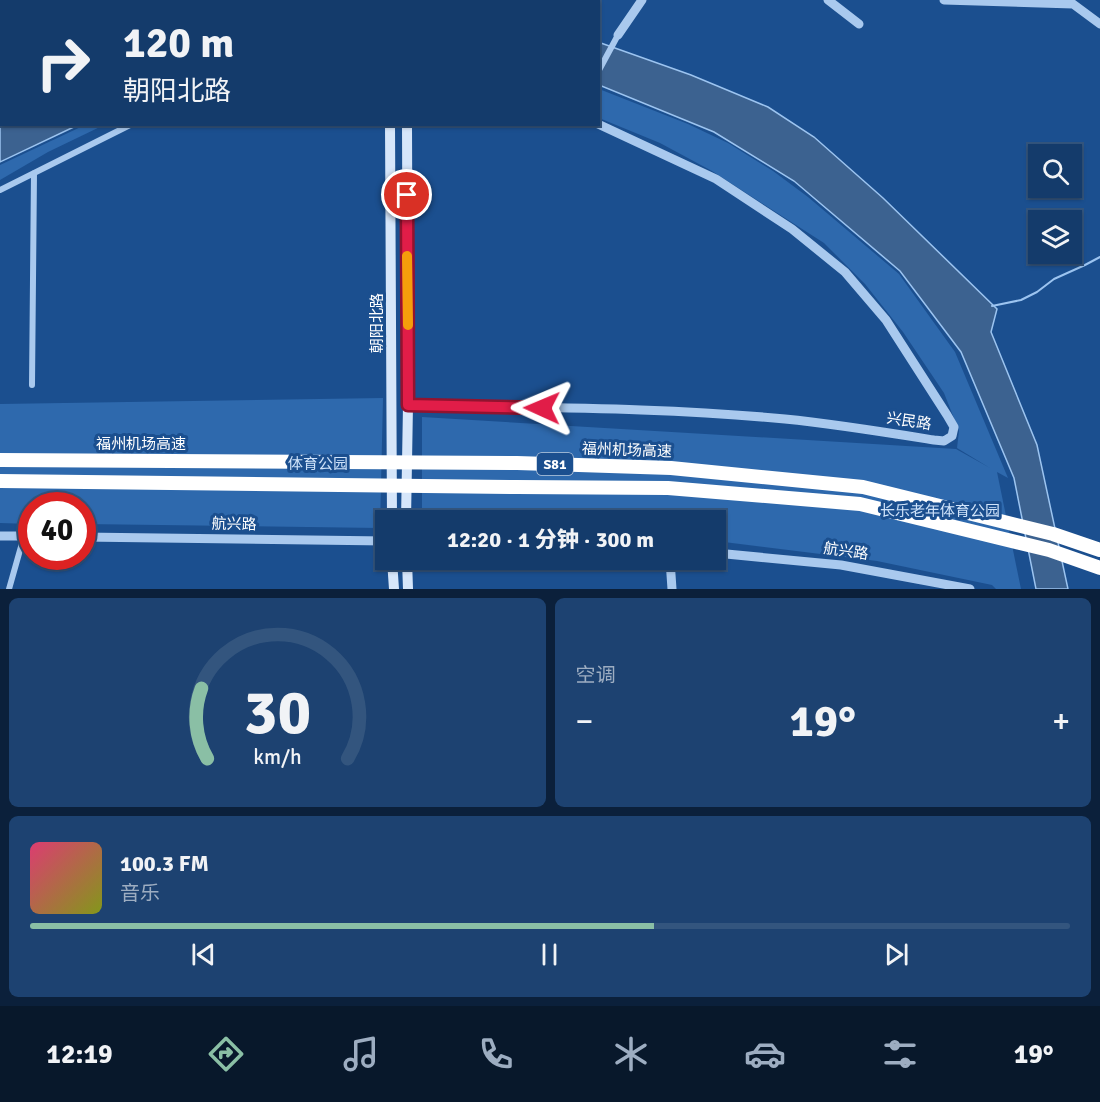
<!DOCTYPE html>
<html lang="zh">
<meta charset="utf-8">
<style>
body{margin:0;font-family:Signika,"Noto Sans SC",sans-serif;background:#1d4271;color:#f1f3f6;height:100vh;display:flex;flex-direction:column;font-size:22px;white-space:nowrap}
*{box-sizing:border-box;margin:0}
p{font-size:20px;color:#9dadc1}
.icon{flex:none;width:33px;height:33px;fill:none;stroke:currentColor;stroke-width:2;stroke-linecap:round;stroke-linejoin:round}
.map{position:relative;height:589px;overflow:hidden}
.panel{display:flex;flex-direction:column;gap:9px;padding:9px;background:#0b203b;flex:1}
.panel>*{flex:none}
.hud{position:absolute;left:0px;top:0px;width:600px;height:126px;box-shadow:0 2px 4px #0004,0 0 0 2px #33557e;background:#143b6b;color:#f1f3f6;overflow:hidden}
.buttons{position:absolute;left:1028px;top:144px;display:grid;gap:12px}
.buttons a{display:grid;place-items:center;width:54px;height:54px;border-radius:0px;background:#143b6b;box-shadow:0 2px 4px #0004,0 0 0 2px #33557e;font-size:30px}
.speed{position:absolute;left:18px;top:492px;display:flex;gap:12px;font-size:30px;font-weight:700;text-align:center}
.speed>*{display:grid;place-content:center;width:78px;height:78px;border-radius:50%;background:#143b6b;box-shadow:0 2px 4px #0004,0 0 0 2px #33557e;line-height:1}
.speed .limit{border:9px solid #d22;background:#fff;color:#111}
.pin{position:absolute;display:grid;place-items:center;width:51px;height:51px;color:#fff;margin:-26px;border:3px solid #fff;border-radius:50%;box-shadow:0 2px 6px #0007}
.me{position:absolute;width:66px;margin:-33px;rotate:271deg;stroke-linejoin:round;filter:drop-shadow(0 0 4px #0008)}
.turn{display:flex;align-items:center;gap:21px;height:126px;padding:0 24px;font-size:27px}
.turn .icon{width:78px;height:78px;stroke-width:2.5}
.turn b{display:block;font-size:42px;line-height:51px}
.big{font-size:45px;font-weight:800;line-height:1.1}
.panel .tile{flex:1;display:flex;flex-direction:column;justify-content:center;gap:9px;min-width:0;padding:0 21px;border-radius:9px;background:#1d4271}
.panel .dial{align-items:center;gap:0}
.dial svg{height:156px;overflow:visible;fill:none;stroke:#33557e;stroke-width:7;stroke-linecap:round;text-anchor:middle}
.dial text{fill:#f1f3f6;stroke:none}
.song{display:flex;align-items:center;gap:18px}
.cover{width:72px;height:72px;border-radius:9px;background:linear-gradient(135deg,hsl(340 70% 55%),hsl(70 70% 35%))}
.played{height:6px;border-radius:3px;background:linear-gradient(90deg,#8abfa5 60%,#33557e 60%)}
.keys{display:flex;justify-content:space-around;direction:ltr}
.heat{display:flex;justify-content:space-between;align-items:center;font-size:33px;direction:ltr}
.panel .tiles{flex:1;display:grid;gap:9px;grid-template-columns:1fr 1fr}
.tile:last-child{grid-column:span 2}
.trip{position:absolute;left:375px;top:510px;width:351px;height:60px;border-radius:0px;background:#143b6b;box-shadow:0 2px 4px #0004,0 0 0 2px #33557e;font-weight:800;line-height:60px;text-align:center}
.tabs{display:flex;height:96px;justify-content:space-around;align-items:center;background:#08182b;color:#9dadc1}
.tabs .icon{width:42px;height:42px}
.tabs .selected{color:#8abfa5}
.tabs b{font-size:27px;color:#f1f3f6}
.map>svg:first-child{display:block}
</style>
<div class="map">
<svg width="1100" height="589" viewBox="0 0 1100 589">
<rect width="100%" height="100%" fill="#1b4f8f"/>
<!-- green -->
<path fill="#2e69ad" d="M 599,89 L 688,124 L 728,143 L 773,171 L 808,197 L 899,274 L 955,352 L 1008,478 L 997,472 L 1021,589 L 996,589 L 992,585 L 877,561 L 716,541 L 716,520 L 428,520 L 422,510 L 422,417 L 956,449 L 990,468 L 957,448 L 959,431 L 944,393 L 903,332 L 865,284 L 824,243 L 712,171 L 660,143 L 599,118 Z
M 87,124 L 104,125 L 48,152 L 0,180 L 0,165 Z
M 383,398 L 380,528 L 83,524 L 82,506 L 32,506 L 31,524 L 0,523 L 0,404 Z"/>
<!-- water -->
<path fill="#3c6290" stroke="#9cc4f0" stroke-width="1.5" d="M 598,42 L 691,75 L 768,107 L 814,137 L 883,198 L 997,309 L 991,332 L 1037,445 L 1068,589 L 1036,589 L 1014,478 L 961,352 L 900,271 L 794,181 L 714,132 L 599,85 Z
M 1,112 L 2,124 L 78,125 L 0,162 L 0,113 Z"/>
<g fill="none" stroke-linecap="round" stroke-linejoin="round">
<!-- stream -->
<path stroke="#9cc4f0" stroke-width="2" d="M 992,306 L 1021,300 L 1037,292 L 1054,279 L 1085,265 L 1100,257"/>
<!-- minor -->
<path stroke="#a9c9ee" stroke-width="6" d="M 228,2 L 232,0
M 598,72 L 618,35
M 0,104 L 2,103
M 0,190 L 132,124
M 32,385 L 34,173
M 9,589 L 24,536"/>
<!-- tertiary -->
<path stroke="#a9c9ee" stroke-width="9" d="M 828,0 L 859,24
M 944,0 L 1073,4 L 1100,24
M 618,35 L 642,0
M 408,405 C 533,408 660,407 785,419 C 835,424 884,432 934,440 L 944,441 L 952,436 L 954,427 L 947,415 L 886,320 L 845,272 L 792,229 L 716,179 L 598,124
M 0,536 L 32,536
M 82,537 L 386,541
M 716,553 L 841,565 L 970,589
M 670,560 L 672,589"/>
<!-- secondary -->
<path stroke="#d6e6fa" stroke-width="10" d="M 390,0 L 390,2
M 406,0 L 406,2
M 390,124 L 392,520
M 406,520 L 408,405 L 407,124
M 392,560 L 394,589
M 407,560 L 408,589"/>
<!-- motorway -->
<path stroke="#fff" stroke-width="14" d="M 0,460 L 517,463 L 671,468 L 863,487 L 1053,534 L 1100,550
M 0,481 L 517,487 L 668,488 L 860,504 L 1049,550 L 1100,568"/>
</g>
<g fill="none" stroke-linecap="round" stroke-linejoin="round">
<defs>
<path id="route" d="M 407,195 L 408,405 L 542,408"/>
</defs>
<!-- route casing -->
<use href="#route" stroke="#92132f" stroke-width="15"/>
<!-- route -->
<use href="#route" stroke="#e11d48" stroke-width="10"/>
<!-- slow -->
<path stroke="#f59e0b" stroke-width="10" d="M 407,256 L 408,325"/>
</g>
<g text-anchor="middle" stroke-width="6" stroke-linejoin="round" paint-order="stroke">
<!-- shield labels -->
<rect fill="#1b4f8f" stroke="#bbcadd" stroke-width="1.5" x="537" y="453" width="36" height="22" rx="4.5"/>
<g font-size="14" font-weight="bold" fill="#fff">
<text x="555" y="469">S81</text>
</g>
<!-- street labels -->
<g font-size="15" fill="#fff" stroke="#1b4f8f">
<text transform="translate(377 323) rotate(-90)" y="5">朝阳北路</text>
<text transform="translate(909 421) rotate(9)" y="5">兴民路</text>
<text x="141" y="449">福州机场高速</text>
<text transform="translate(627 450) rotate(2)" y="5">福州机场高速</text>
<text transform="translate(234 524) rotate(1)" y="5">航兴路</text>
<text transform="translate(846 551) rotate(8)" y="5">航兴路</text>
</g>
<!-- park labels -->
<g font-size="15" fill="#cfe3fa" stroke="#1b4f8f">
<text x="318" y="469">体育公园</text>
<text x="940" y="516">长乐老年体育公园</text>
</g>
</g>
</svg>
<div class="buttons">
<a><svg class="icon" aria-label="search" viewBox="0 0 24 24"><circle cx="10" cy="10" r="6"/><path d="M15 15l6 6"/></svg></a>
<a><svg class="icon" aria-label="layers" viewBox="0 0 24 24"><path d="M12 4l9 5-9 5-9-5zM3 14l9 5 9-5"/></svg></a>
</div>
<div class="speed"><div class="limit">40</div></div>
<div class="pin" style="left:407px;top:195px;background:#d93025"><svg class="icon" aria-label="arrive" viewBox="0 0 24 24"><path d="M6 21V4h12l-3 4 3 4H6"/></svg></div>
<svg class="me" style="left:542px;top:408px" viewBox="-20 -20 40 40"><path d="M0-17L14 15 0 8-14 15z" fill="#e11d48" stroke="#fff" stroke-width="4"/></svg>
<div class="trip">12:20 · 1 分钟 · 300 m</div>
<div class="hud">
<div class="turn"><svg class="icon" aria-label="right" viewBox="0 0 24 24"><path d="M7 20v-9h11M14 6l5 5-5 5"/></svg><div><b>120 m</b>朝阳北路</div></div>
</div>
</div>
<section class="panel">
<div class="tiles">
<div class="tile dial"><svg viewBox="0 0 100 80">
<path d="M14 69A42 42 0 1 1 86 69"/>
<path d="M14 69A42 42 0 0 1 11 33" stroke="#8abfa5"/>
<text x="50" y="56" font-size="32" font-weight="700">30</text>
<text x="50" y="72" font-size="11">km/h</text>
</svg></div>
<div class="tile"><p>空调</p>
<div class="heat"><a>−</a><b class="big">19°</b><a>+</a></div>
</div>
<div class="tile">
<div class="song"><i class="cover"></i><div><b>100.3 FM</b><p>音乐</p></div></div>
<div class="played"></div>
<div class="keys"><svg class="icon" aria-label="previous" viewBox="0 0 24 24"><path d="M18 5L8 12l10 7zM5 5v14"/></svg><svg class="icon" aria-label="pause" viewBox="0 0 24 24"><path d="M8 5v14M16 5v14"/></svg><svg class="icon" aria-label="next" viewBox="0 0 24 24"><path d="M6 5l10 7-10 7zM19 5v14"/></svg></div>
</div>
</div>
</section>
<nav class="tabs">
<b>12:19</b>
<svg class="icon selected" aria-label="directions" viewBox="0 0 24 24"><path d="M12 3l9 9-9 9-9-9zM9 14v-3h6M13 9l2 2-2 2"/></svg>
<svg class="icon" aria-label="music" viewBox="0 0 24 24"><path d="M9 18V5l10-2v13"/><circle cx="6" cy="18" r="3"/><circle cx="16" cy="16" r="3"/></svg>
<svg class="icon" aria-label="phone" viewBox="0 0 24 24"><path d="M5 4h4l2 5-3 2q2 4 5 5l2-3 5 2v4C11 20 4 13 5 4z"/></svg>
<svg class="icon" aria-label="climate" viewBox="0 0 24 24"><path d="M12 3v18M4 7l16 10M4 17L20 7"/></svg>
<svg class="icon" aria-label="car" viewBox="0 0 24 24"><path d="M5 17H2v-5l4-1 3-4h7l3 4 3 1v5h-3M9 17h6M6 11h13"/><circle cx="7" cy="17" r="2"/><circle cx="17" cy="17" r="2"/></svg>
<svg class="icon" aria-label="filters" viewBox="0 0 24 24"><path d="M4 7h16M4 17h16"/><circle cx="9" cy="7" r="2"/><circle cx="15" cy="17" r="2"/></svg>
<b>19°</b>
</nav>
